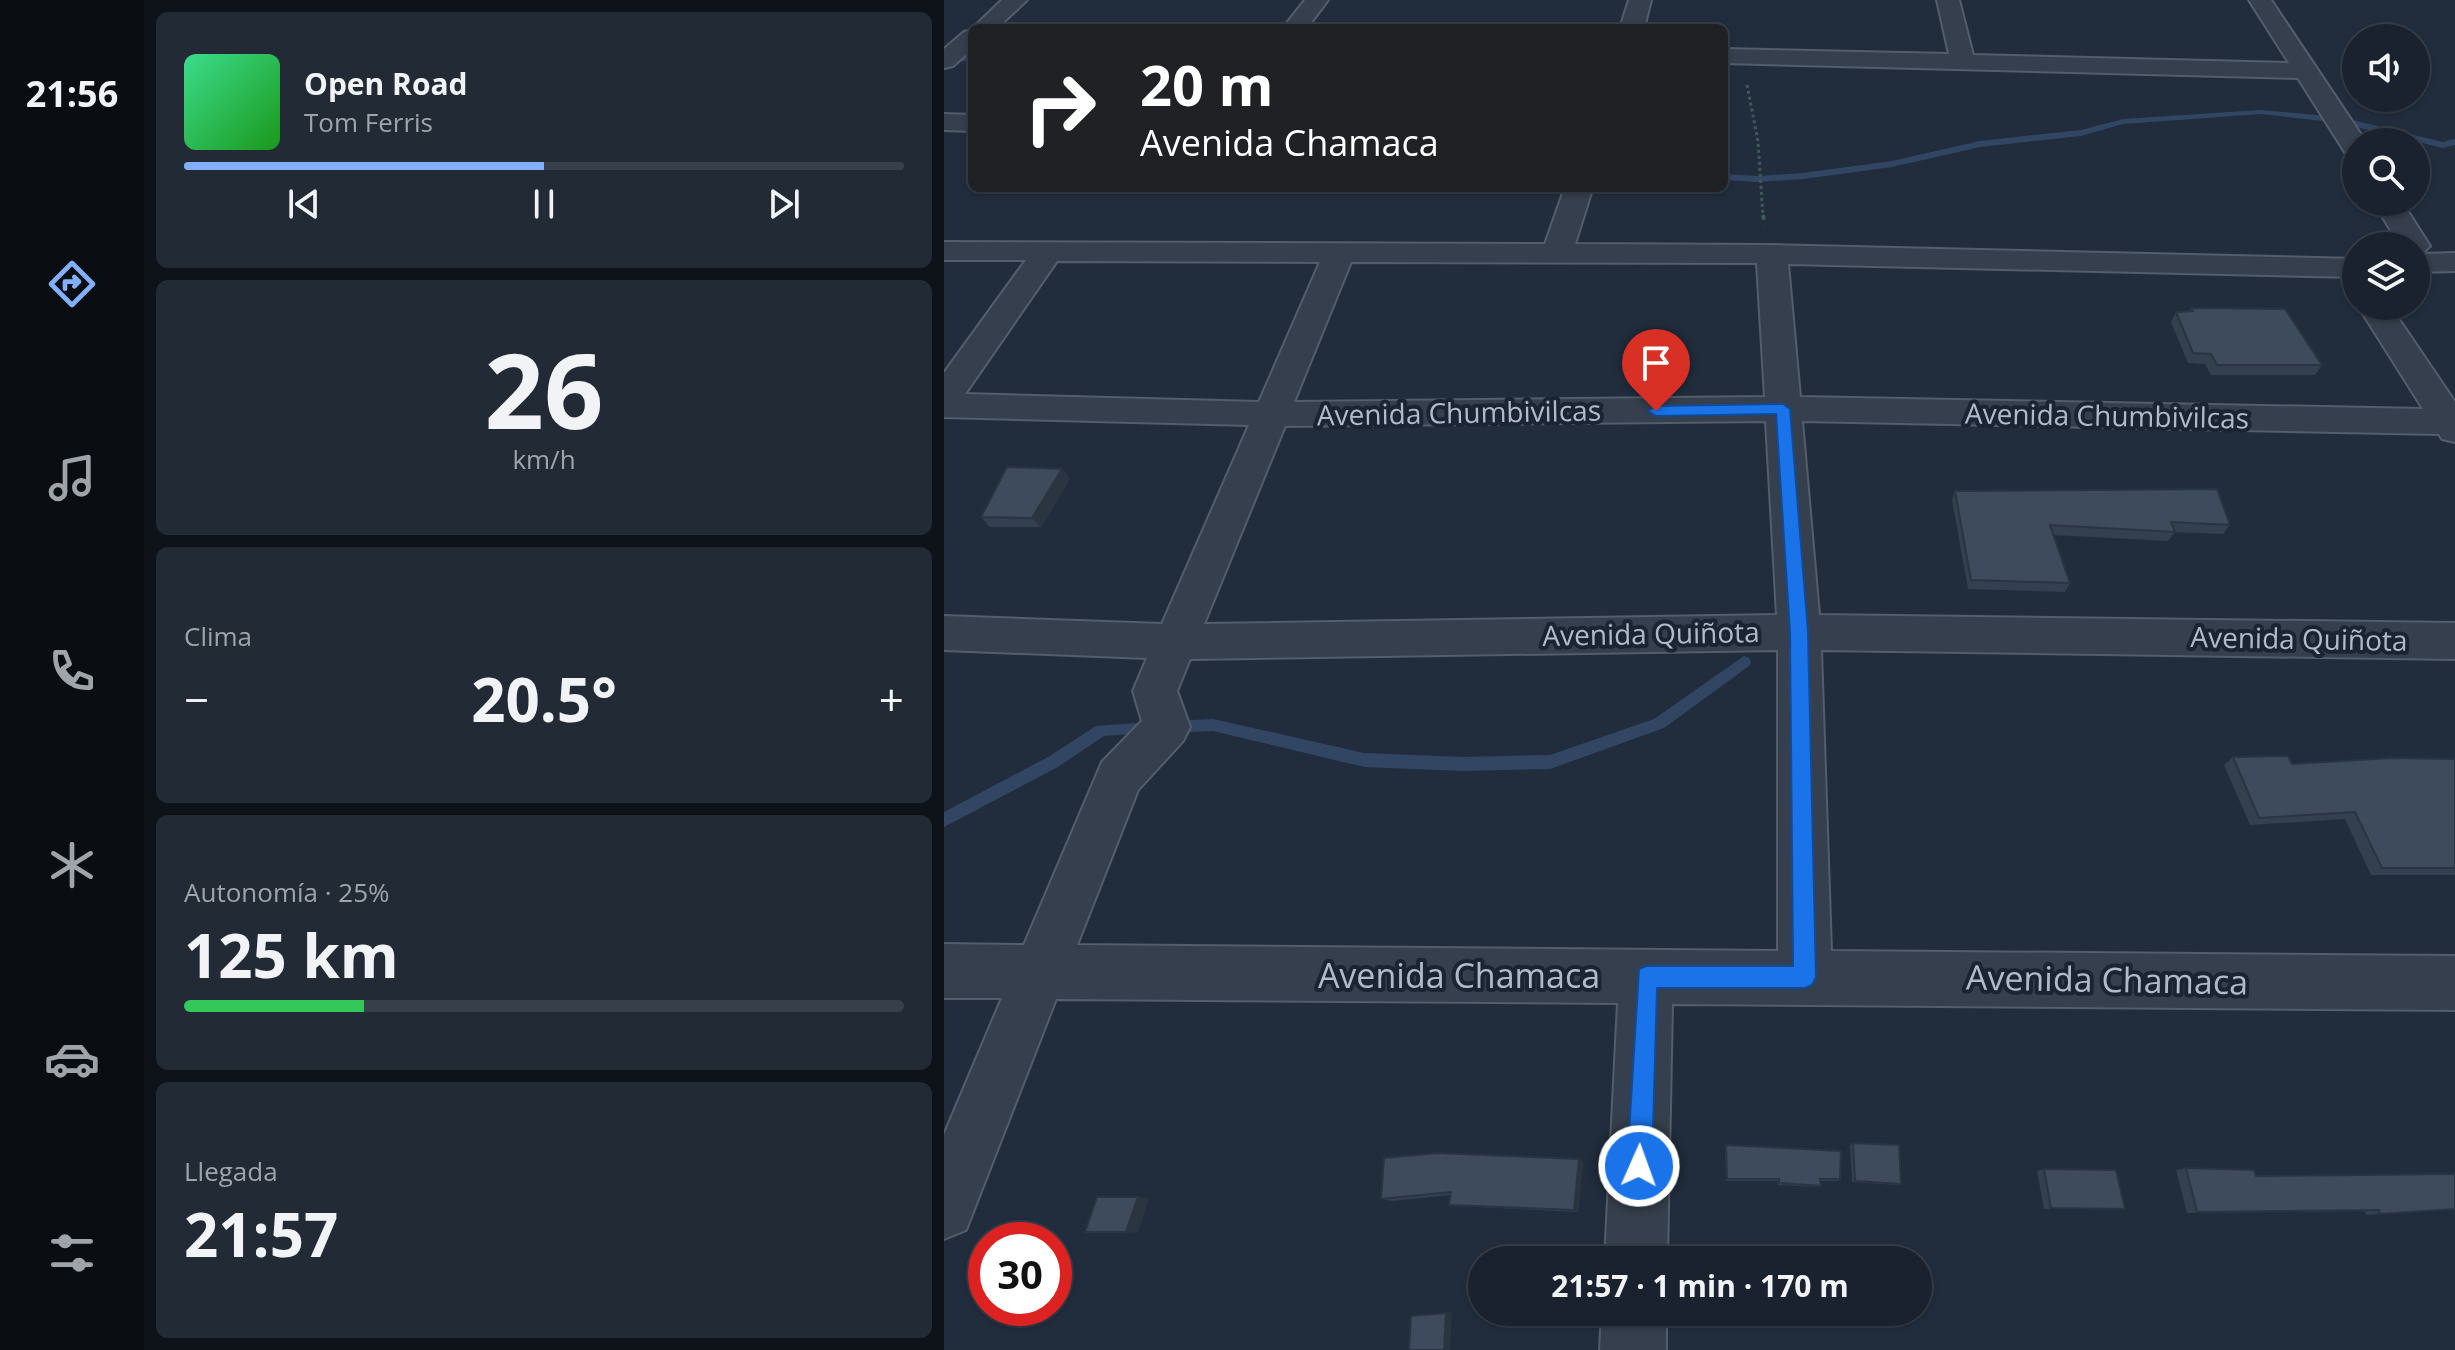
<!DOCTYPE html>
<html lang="es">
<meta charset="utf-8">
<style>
body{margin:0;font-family:"Open Sans",sans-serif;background:#222a36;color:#f1f3f6;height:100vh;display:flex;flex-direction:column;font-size:30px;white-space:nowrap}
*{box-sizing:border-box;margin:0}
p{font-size:26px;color:#9fa4aa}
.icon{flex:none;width:44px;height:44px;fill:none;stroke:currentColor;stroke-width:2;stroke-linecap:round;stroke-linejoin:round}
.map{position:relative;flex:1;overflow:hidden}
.panel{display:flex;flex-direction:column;gap:12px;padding:12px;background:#0e1319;width:800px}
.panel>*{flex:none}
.banner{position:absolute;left:24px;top:24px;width:760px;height:168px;border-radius:12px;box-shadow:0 2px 6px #0004,0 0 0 2px #373f4a;background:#202124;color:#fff;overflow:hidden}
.tools{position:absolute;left:1398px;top:24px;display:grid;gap:16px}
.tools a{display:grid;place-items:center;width:88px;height:88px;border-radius:50%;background:#19222e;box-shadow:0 2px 6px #0004,0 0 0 2px #373f4a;font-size:40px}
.speed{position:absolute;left:24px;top:1222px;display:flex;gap:16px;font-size:40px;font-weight:700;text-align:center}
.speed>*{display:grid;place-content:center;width:104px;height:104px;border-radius:50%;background:#19222e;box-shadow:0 2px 6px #0004,0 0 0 2px #373f4a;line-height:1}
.speed .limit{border:12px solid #d22;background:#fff;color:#111}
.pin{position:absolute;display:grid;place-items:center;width:68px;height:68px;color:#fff;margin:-82px -34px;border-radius:50% 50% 50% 0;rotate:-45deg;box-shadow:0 0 8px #0007}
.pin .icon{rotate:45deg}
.me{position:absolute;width:88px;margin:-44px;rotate:2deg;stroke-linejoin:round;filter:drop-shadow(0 0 6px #0008)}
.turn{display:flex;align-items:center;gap:28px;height:168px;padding:0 40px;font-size:36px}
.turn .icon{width:104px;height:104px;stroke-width:2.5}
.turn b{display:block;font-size:56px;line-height:68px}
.big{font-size:60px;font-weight:700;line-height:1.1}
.panel .card{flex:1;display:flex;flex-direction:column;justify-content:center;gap:12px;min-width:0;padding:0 28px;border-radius:12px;background:#222a36}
.panel .dial{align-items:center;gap:0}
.dial b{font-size:104px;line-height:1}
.song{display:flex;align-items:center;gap:24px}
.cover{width:96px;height:96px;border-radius:12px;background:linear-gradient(135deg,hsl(150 70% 55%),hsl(120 70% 35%))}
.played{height:8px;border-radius:4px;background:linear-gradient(90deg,#80b0ff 50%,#373f4a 50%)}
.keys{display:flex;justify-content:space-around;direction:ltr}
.heat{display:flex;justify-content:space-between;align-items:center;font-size:44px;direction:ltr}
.charge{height:12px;border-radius:6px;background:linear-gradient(90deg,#34c759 25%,#373f4a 0)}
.trip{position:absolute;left:524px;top:1246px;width:464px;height:80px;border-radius:40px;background:#19222e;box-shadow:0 2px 6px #0004,0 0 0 2px #373f4a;font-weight:700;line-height:80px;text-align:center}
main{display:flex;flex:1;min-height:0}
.tab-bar{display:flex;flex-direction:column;width:144px;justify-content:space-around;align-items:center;background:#0a0e12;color:#9fa4aa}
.tab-bar .icon{width:56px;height:56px}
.tab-bar .selected{color:#80b0ff}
.tab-bar b{font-size:36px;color:#f1f3f6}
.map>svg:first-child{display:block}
</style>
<main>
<nav class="tab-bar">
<b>21:56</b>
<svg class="icon selected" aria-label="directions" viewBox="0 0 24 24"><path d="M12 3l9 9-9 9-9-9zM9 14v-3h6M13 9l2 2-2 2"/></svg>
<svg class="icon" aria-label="music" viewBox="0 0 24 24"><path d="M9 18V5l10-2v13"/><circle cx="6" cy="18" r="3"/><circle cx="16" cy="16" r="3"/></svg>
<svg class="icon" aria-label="phone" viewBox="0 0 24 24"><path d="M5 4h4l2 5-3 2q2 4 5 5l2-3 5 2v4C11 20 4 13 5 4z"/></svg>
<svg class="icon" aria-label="climate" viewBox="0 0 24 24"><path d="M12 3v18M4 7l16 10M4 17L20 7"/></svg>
<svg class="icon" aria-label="car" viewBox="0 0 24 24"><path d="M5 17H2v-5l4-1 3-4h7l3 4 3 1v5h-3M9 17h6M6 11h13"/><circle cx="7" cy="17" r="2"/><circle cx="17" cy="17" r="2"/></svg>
<svg class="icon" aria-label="filters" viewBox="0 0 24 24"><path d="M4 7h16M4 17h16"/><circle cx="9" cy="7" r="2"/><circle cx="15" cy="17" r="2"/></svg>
</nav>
<section class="panel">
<div class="card">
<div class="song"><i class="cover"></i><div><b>Open Road</b><p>Tom Ferris</p></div></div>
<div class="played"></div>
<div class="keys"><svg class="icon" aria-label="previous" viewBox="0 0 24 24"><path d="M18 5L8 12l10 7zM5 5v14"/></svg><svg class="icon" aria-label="pause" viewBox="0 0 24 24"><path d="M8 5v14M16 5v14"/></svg><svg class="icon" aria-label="next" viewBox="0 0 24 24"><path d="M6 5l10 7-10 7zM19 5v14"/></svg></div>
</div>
<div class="card dial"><b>26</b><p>km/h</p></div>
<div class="card"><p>Clima</p>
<div class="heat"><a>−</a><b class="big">20.5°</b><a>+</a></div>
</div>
<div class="card"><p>Autonomía · 25%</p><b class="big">125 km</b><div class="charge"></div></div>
<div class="card"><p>Llegada</p><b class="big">21:57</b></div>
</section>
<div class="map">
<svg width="1511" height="1350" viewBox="0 0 1511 1350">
<rect width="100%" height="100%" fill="#212d3d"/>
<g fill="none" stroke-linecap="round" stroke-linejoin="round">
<!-- stream -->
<path fill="#324664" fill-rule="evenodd" d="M 28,56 L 28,60 L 0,64 L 0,60 Z
M 1317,110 L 1396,117 L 1499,142 L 1511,139 L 1511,145 L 1499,148 L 1396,123 L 1317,114 L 1179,124 L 1137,136 L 1036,147 L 948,167 L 859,179 L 813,182 L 780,180 L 780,174 L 813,176 L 859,173 L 948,161 L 1036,141 L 1137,130 L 1179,119 Z
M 800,656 L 805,658 L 807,662 L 805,666 L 720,728 L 606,769 L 520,771 L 420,767 L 269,731 L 228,733 L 223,731 L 221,727 L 223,723 L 228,721 L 269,719 L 420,753 L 520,757 L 606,755 L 710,719 Z
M 207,722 L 212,724 L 214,728 L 212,732 L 160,736 L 114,767 L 0,827 L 0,812 L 104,757 L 152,726 Z"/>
<defs>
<path id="minor" d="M 58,0 L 83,0 L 53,28 L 28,29 Z
M 361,0 L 384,0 L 363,28 L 339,28 Z
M 685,0 L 707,0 L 700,28 L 676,28 Z
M 993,0 L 1015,0 L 1029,55 L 1345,63 L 1305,0 L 1327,0 L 1422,142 L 1412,142 L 1412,156 L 1402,154 L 1354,78 L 780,63 L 780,49 L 1005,54 Z
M 28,30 L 28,49 L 9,66 L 0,68 L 0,49 L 20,32 Z
M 0,114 L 28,115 L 28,131 L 0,130 Z
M 615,188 L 644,188 L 647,193 L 631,244 L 828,245 L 1412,259 L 1412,277 L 844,264 L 856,397 L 1479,409 L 1414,306 L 1446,306 L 1511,402 L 1511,442 L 1498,439 L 1495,434 L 858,421 L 875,615 L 1511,623 L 1511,659 L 877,650 L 887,951 L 1511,956 L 1511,1010 L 728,1004 L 723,1260 L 661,1260 L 674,1003 L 112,999 L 22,1230 L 0,1239 L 0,1135 L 58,998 L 0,998 L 0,944 L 80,945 L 158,762 L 198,721 L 189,691 L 203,658 L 0,650 L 0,616 L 218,624 L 305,425 L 0,417 L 0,373 L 82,260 L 0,260 L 0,242 L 601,244 L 619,193 ZM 113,261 L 376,262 L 315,402 L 21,394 ZM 407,262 L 813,263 L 821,397 L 350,402 ZM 822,421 L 833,615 L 260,624 L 341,426 ZM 834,650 L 834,951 L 133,945 L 194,790 L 239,741 L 246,727 L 233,691 L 246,659 Z
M 1430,202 L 1458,202 L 1486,246 L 1477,254 L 1511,253 L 1511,271 L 1472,272 L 1472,246 L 1456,246 Z
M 658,1312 L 722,1312 L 722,1350 L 656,1350 Z"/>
</defs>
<!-- minor casing -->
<use href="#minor" stroke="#535d6b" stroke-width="4"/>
<!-- path-far1 -->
<path stroke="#41585b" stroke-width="3" stroke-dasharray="3 3" stroke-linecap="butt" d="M 803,85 L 814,141 L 819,217"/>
<!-- path -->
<path stroke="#41585b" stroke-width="4" stroke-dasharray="5 5" stroke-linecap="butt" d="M 819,215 L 821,225"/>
<!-- minor -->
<use href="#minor" fill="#353f4d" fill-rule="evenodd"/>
</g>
<!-- wall -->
<path fill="#344050" d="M 1247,308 L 1378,365 L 1371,375 L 1267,375 L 1261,364 L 1244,363 L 1227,322 L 1232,312 L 1245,311 Z
M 118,469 L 126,479 L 97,527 L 46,527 L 37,517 Z
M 1011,491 L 1286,525 L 1279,534 L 1231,532 L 1224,541 L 1109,535 L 1126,583 L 1121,592 L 1024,589 L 1008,500 Z
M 1289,757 L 1348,764 L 1511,759 L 1511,875 L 1427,875 L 1401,819 L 1306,825 L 1280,765 Z
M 909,1143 L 957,1184 L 953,1185 L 908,1182 L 906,1145 Z
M 781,1147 L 896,1179 L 894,1181 L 876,1181 L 877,1186 L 874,1187 L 833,1185 L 834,1181 L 782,1181 Z
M 639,1162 L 634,1212 L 514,1206 L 505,1205 L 507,1195 L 448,1201 L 437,1199 Z
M 1242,1168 L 1312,1176 L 1511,1209 L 1422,1215 L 1421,1211 L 1243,1213 L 1232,1170 Z
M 1100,1169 L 1181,1209 L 1100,1209 L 1093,1171 Z"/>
<!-- shaded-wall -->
<path fill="#2b3441" d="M 118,469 L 126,479 L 97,527 L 88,518 Z
M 635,1159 L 639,1162 L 634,1212 L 630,1210 Z
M 194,1197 L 205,1198 L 194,1233 L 182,1232 Z
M 508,1312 L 506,1350 L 500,1350 L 502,1313 Z"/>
<!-- building -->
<path fill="#3d4b5d" stroke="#2b3441" stroke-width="2" d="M 1247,308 L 1341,309 L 1378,365 L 1273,365 L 1267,354 L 1249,353 L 1232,312 L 1249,311 Z
M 63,467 L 118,469 L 88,518 L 37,517 Z
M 1273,489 L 1286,525 L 1227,522 L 1231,532 L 1106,525 L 1126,583 L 1027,580 L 1011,491 Z
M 1344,756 L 1348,764 L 1447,758 L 1511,759 L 1511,868 L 1438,868 L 1411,812 L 1315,818 L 1289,757 Z
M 909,1143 L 955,1145 L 957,1184 L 911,1181 Z
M 782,1145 L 897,1151 L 896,1179 L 876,1179 L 877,1186 L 835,1183 L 835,1179 L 783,1179 Z
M 493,1153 L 635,1159 L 630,1210 L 505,1205 L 507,1192 L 437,1199 L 440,1158 Z
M 1242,1168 L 1310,1170 L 1312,1176 L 1511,1174 L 1511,1209 L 1436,1214 L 1435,1210 L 1253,1212 Z
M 1100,1169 L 1172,1170 L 1181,1209 L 1107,1208 Z
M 153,1197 L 194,1197 L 182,1232 L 141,1232 Z
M 502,1313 L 500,1350 L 465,1350 L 467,1316 Z"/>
<!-- route -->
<path fill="#1a73e8" stroke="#114b97" stroke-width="2" d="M 839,404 L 846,409 L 864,632 L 872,977 L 868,985 L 861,988 L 713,988 L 708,1166 L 704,1174 L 695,1178 L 687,1174 L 683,1166 L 695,969 L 702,966 L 849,966 L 846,632 L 832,414 L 712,416 L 704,411 L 712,406 Z"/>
<g text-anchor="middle" stroke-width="8" stroke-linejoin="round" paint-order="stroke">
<!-- street labels -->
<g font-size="28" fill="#b1bac9" stroke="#1a2432">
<text transform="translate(515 413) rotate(-1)" y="10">Avenida Chumbivilcas</text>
<text transform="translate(1163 416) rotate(1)" y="10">Avenida Chumbivilcas</text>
<text transform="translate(707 634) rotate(-1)" y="10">Avenida Quiñota</text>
<text transform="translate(1355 639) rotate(1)" y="10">Avenida Quiñota</text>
</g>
<!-- near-street labels -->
<g font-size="34" fill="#b1bac9" stroke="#1a2432">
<text x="515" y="988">Avenida Chamaca</text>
<text transform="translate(1163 980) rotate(1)" y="12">Avenida Chamaca</text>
</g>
</g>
</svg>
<div class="tools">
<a><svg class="icon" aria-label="sound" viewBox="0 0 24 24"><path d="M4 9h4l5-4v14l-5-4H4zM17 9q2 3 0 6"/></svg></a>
<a><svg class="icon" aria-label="search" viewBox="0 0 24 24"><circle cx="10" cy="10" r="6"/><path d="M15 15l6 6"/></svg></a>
<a><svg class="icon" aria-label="layers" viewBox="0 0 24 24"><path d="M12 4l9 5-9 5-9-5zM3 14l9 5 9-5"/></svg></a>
</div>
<div class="speed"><div class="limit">30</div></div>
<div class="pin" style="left:712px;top:411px;background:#d93025"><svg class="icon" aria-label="arrive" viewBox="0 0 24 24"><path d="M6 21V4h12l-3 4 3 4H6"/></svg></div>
<svg class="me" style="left:695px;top:1166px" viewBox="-20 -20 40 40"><circle r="17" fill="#1a73e8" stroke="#fff" stroke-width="3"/><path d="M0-11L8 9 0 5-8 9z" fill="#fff"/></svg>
<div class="trip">21:57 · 1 min · 170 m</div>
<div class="banner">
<div class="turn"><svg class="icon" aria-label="right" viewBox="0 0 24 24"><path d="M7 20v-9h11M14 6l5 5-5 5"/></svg><div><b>20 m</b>Avenida Chamaca</div></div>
</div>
</div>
</main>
